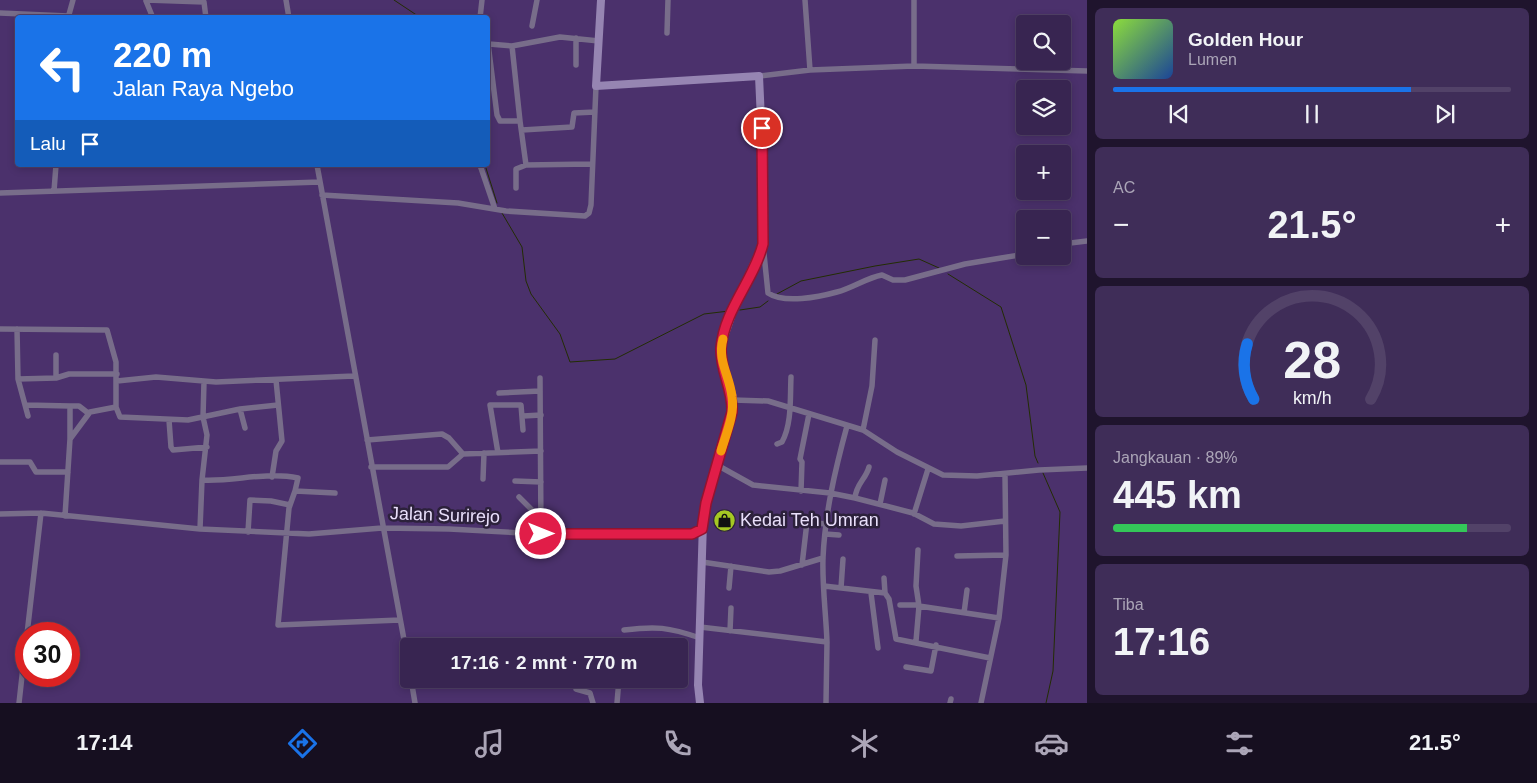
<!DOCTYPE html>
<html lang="id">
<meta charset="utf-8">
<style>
body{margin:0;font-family:Arial,sans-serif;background:#3f2d58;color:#f1f3f6;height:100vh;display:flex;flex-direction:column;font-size:19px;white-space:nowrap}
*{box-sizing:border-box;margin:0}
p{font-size:16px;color:#aba5b7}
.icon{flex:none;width:28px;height:28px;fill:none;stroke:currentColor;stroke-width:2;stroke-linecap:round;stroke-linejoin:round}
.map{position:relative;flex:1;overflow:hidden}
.sheet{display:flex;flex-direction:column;gap:8px;padding:8px;background:#1f142d;width:450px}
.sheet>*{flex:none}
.guide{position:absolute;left:15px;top:15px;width:475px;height:152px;border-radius:5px;box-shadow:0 2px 8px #0003,0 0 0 1px #524268;background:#1a73e8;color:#fff;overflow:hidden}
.fabs{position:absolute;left:1016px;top:15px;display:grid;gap:10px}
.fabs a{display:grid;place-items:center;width:55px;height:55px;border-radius:5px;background:#382551;box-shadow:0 2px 8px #0003,0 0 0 1px #524268;font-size:25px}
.speed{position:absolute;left:15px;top:622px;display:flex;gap:10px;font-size:25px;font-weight:700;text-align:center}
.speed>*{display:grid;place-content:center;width:65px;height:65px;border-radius:50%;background:#382551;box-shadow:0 2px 8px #0003,0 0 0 1px #524268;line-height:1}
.speed .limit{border:8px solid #d22;background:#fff;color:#111}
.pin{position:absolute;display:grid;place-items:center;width:42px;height:42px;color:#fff;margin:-21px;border:2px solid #fff;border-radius:50%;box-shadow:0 1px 5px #0007}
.me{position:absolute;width:55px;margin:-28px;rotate:90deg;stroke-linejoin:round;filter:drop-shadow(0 0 4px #0008)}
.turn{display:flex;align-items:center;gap:18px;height:105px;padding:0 15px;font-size:22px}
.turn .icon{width:65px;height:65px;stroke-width:2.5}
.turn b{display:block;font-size:35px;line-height:42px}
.then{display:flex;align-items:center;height:48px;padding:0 15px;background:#0003;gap:10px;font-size:19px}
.big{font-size:38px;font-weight:600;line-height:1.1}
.sheet .tile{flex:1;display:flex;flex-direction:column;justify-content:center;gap:8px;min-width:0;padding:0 18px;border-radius:8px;background:#3f2d58}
.sheet .dial{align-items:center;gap:0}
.dial svg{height:130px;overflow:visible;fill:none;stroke:#524268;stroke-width:7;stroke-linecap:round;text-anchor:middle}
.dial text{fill:#f1f3f6;stroke:none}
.song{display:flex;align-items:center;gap:15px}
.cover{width:60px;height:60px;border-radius:8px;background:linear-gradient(135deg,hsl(90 70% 55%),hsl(220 70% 35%))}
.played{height:5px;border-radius:2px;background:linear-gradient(90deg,#1a73e8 75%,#524268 75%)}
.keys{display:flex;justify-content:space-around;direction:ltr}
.heat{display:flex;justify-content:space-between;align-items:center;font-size:28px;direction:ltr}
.charge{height:8px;border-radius:4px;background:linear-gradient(90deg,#34c759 89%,#524268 0)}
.trip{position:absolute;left:400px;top:638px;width:288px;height:50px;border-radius:5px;background:#382551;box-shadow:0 2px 8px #0003,0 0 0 1px #524268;font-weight:600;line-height:50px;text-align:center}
.menu{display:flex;height:80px;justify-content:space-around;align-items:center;background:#160f20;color:#aba5b7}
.menu .icon{width:35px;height:35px}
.menu .on{color:#1a73e8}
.menu b{font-size:22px;color:#f1f3f6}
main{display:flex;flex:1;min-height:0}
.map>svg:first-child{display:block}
</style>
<main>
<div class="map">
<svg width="1087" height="703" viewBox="0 0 1087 703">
<rect width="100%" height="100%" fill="#4b316c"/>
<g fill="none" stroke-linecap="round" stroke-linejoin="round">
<!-- stream -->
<path stroke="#232d03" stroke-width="1" d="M 394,0 L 421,18
M 485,165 L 497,203
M 502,213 L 522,247 L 526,281 L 531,294 L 560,334 L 570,362 L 615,359 L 704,314 L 729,311
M 948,274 L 1001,307 L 1026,385 L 1035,456 L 1038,463
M 777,294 L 801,281 L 875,266 L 919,259 L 939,268
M 740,310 L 760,307 L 768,301
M 1043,473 L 1060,512 L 1053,671 L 1046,703"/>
<!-- street -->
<path stroke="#786d8a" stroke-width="5.5" d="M 146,0 L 204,2 L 206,18
M 286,0 L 289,18
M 146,1 L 153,18
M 0,13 L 68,16
M 68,18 L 73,0
M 480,18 L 482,0
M 532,26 L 537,0
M 667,33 L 668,0
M 576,38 L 576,65
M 488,43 L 497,115 L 500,121 L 520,121 L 526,165 L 591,164
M 489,44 L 512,46
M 914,66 L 1087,71
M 810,70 L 914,66 L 914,0
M 759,76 L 810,70 L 805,0
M 520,121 L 512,46 L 560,37 L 599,41
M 522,130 L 572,127 L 574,113 L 595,112
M 317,165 L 409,667
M 480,165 L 495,209
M 516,188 L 516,169 L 526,165
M 54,191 L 56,165
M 0,193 L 320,182
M 322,195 L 458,203 L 506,211 L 585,216 L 589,213 L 591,205 L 596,86
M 763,244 L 768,293 C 784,304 819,297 837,292 C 853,288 866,278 882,275 L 893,280 L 905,280 L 965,264 L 1025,254
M 1062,244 L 1087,241
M 0,329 L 107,330 L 116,362 L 116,407 L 120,417 L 188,420 L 240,409 L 278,405
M 17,329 L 18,379 L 28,416
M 56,378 L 56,355
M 540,378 L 541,534
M 18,379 L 56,378 L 69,374 L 117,374
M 117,381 L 156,377 L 216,382 L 354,376
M 499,393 L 540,391
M 733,400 L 768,401 L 863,430 L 897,452 L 943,475 L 977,476 L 1039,470 L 1087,468
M 26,405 L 70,406 L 70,439
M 70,406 L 79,406 L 88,413
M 240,409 L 245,428
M 523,416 L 541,415
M 169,420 L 171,447 L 173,450 L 207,447
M 863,430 L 872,386 L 875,340
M 367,440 L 442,434 L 449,438 L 463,454
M 777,444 L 782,442 C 792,424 790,398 791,377
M 498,453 L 490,405 L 521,405 L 523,430
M 0,462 L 30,462 L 36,472 L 68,472
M 717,465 L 753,485 L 830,493 L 855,498 L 913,513 L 934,524 L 961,526 L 1005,521
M 371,467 L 448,467 L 463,454 L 541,451
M 272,477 L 276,451 L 282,441 L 276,380
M 483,479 L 484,453
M 202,480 C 233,482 267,471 298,478 L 295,491 L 335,493
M 515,481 L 541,482
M 295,491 L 289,508 L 278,625 L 400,620
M 801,491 L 802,462 L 800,459 L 809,414
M 519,497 L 532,510 L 541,516
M 855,498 C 856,484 866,479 869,467
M 880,504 L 885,480
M 0,514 L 41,513 L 200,529 L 309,534 L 382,528 L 449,529 L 541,534 L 692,534 L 702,529
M 914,514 L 928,469
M 65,516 L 70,439 L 90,412 L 116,407
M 200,529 L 202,480 L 207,435 L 203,417 L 204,382
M 248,532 L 250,500 L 271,501 L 290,505
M 825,534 L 839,535
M 918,550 L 916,586 L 919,606
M 957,556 L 1006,555
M 702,562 L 769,572 L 780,571 L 823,558
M 802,565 L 807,522 L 826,524
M 824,586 L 885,593 L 884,578
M 729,588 L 731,566
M 841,588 L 843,559
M 871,593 L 878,648
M 885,593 L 889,599 L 896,639 L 990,658
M 900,605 L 919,605
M 964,613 L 967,590
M 700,627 L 827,642 C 826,614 822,585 823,558 C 825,513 835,470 847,426
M 624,630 C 656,626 668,627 700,638
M 730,631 L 731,608
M 27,634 L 41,513
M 916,641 L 919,606 L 999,618
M 906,667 L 931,671 L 936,645
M 411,679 L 415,703
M 576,689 L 590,693 L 593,703
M 19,703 L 26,640
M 617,703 L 619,679
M 826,703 L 827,642
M 950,703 L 951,699
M 981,703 L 999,618 L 1006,555 L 1005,475"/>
<!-- secondary -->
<path stroke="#9685b2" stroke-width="8" d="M 601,0 L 596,86 L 759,76 L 764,186 L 763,244 L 734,308 L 722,343 L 722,361 L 733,397 L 732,412 L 706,503 L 703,522 L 698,685 L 700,703"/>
</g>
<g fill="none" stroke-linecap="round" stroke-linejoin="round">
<defs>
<path id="route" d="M 541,534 L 692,534 L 702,529 L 706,503 L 732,412 C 733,389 720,371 721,348 C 724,310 754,280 763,244 L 762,128"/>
</defs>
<!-- route casing -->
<use href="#route" stroke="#92132f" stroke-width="12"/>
<!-- route -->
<use href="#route" stroke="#e11d48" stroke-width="9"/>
<!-- slow -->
<path stroke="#f59e0b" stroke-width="9" d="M 721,451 C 726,434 735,414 732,397 C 730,376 717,361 723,339"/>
</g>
<!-- icons -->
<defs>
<symbol id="shop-disc" viewBox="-11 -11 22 22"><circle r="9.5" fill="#a5c823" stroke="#2c213b"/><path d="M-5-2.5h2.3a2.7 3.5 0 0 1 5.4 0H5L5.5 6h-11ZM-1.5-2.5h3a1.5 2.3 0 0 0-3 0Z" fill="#111"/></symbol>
</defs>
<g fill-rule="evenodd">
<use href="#shop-disc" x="712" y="508" width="25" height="25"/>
</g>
<g text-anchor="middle" stroke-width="5" stroke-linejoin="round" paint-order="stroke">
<!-- street labels -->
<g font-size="18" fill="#e9dffb" stroke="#2c213b">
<text transform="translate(445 515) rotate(2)" y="6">Jalan Surirejo</text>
</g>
<!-- poi labels -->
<g font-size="18" fill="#e9dffb" stroke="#2c213b" text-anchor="start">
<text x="740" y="526">Kedai Teh Umran</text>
</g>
</g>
</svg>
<div class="fabs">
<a><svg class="icon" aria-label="search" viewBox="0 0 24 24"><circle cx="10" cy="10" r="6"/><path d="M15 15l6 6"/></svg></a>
<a><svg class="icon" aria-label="layers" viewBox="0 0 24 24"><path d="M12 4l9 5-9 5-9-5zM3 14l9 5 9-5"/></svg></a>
<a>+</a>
<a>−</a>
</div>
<div class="speed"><div class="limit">30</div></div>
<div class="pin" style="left:762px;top:128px;background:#d93025"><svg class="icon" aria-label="arrive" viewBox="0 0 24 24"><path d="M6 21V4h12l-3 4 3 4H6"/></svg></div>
<svg class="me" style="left:541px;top:534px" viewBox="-20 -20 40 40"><circle r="17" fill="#e11d48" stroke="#fff" stroke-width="3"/><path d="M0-11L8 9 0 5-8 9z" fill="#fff"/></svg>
<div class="trip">17:16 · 2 mnt · 770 m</div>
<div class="guide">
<div class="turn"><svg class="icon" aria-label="left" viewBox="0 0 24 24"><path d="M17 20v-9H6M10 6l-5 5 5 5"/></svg><div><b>220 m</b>Jalan Raya Ngebo</div></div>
<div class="then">Lalu<svg class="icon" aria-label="arrive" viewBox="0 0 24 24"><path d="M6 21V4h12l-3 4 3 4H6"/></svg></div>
</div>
</div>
<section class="sheet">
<div class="tile">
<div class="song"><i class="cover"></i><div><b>Golden Hour</b><p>Lumen</p></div></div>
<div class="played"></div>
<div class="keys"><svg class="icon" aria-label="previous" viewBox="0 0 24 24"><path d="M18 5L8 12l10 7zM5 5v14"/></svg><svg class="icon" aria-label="pause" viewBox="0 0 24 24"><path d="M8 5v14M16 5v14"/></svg><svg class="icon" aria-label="next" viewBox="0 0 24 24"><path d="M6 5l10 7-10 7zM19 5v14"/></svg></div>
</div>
<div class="tile"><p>AC</p>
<div class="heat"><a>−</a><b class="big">21.5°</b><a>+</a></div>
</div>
<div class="tile dial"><svg viewBox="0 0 100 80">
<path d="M14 69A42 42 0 1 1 86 69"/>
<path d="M14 69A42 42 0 0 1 10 35" stroke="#1a73e8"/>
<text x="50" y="56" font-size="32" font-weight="700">28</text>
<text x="50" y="72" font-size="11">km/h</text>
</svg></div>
<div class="tile"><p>Jangkauan · 89%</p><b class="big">445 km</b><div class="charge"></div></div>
<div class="tile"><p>Tiba</p><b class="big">17:16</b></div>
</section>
</main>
<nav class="menu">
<b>17:14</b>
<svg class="icon on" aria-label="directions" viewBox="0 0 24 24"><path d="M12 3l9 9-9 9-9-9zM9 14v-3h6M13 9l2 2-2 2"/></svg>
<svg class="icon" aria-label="music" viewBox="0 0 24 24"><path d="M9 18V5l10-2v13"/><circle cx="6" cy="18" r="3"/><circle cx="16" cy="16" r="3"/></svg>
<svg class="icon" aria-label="phone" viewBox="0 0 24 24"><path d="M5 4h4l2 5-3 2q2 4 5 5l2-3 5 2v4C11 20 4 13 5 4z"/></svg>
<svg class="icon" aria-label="climate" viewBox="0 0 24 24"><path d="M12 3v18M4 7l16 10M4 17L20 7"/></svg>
<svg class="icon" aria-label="car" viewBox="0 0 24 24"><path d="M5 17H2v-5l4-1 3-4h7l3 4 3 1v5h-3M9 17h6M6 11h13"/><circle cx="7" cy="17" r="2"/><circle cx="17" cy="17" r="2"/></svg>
<svg class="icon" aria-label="filters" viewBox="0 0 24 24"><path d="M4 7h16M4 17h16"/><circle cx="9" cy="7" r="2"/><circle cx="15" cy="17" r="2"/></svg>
<b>21.5°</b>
</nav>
